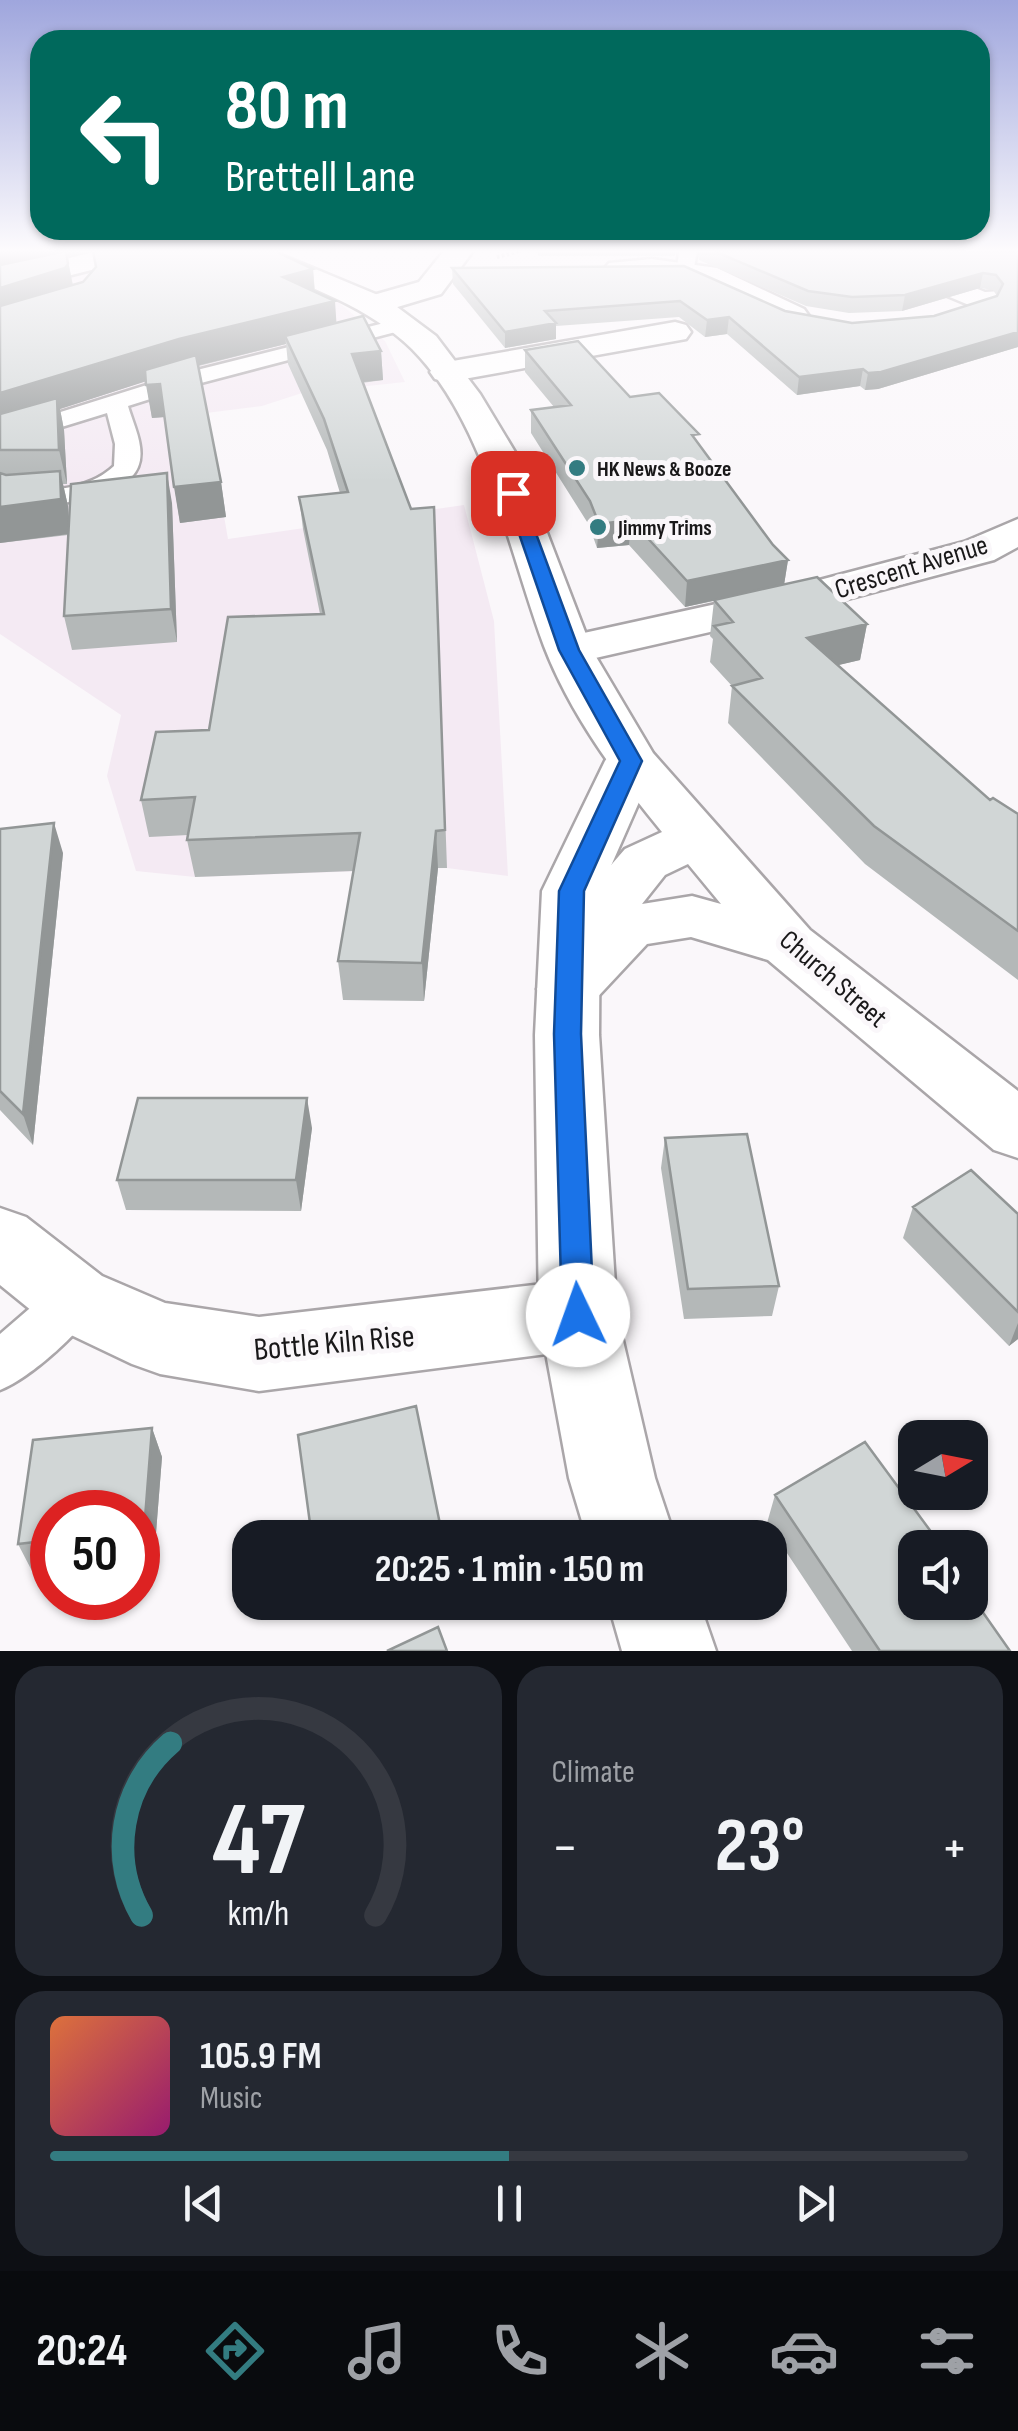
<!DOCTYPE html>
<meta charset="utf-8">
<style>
body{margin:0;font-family:"Sofia Sans Condensed",sans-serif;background:#242831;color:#f1f3f6;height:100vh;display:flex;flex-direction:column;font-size:38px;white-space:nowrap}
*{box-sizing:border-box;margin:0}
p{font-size:32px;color:#9ea1a6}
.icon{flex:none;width:55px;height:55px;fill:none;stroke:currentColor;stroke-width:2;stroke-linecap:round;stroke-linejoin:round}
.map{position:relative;height:1651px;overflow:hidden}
.drawer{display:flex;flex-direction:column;gap:15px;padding:15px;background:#0d0f14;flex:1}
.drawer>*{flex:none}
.banner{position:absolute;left:30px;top:30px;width:960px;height:210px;border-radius:30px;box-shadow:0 2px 8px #0004;background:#00695c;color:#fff;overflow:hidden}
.needle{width:65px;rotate:80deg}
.fabs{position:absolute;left:898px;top:1420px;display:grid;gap:20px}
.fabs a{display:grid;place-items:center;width:90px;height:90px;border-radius:20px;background:#171b24;box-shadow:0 2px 8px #0004;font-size:50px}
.speed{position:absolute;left:30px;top:1490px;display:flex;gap:20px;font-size:50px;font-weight:700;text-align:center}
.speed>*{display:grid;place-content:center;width:130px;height:130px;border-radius:50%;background:#171b24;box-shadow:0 2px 8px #0004;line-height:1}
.speed .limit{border:15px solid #d22;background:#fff;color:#111}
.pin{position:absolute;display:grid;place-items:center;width:85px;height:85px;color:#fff;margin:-42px;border-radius:20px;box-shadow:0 5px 15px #0006}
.me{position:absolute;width:110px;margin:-55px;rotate:357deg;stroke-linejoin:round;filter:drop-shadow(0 0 8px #0008)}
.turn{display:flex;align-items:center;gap:35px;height:210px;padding:0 30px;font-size:45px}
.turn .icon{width:130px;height:130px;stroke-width:2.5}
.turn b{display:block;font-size:70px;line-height:85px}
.big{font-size:75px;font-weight:700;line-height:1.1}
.drawer .widget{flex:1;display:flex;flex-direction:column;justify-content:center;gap:15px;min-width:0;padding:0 35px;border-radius:30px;background:#242831}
.drawer .dial{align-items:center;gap:0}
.dial svg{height:260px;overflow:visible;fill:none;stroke:#363941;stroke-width:7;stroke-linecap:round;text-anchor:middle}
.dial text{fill:#f1f3f6;stroke:none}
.song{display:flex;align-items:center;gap:30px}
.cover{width:120px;height:120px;border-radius:15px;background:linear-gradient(135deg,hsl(20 70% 55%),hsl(320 70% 35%))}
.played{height:10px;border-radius:5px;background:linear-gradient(90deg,#337c81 50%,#363941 50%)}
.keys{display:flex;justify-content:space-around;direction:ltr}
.heat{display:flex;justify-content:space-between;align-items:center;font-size:55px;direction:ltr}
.drawer .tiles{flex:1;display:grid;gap:15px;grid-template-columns:1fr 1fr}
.widget:last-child{grid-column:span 2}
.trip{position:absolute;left:232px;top:1520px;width:555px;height:100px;border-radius:30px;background:#171b24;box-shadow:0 2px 8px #0004;font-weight:700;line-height:100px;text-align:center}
.dock{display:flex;height:160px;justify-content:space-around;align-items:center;background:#090b0e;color:#9ea1a6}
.dock .icon{width:70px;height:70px}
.dock .selected{color:#337c81}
.dock b{font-size:45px;color:#f1f3f6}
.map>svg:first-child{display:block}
</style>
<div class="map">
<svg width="1018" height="1651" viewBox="0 0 1018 1651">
<rect width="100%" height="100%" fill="#faf7fa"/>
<!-- built -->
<path fill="#f4eaf3" d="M 0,251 L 221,251 L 337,301 L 385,341 L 405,382 L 302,393 L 262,406 L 206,413 L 228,539 L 464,505 L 494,621 L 508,876 L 447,868 L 195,877 L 136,871 L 107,776 L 121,715 L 0,634 Z"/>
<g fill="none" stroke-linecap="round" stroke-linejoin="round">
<defs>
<path id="lane" d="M 679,251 L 697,251 L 693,273 L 679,273 L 677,269 Z
M 400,319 L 410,325 L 407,329 L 201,383 L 128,406 C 133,424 146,448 138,467 C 123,503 33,509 0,504 L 0,488 C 35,494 87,492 114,466 L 115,444 L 107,413 L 0,446 L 0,431 L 185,373 Z
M 75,1278 L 92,1284 L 99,1300 C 86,1329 30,1378 0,1390 L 0,1334 L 58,1284 Z"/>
<path id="street" d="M 98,251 L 147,251 L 143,257 L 0,293 L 0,275 Z
M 444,251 L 473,251 L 441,294 L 374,314 L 363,312 L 359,305 L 363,298 L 419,282 Z
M 652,259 L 717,268 L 804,309 L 809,316 L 804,323 C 766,332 731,291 697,280 C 673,273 644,277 619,278 L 609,275 L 604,269 L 609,263 Z
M 926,268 L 985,292 L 1018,290 L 1018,308 L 981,310 L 916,283 L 911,277 L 916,271 Z
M 675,322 L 686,325 L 691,332 L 686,339 L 447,382 L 435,379 L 430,372 L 435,365 L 447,362 Z
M 1018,519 L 1018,547 L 994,560 L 798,612 L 569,664 L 552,660 L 546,650 L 552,640 L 793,587 L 964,542 Z
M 0,1208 L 26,1217 L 102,1276 L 165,1303 L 259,1317 L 578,1280 L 605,1290 L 617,1315 L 605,1340 L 578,1350 L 259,1391 L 160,1374 L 132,1364 L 48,1324 L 0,1285 Z"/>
<path id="secondary" d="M 631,745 L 649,750 L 657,761 L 600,891 L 599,1035 L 617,1315 L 655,1478 L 675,1538 L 587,1538 L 569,1478 L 539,1315 L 535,1035 L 542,891 L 605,761 L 613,750 Z
M 608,1602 L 699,1602 L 716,1651 L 622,1651 Z"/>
<path id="primary" d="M 234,251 L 272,251 L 385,298 L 436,336 L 480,394 L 518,457 L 592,650 L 653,753 L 810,930 L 1018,1091 L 1018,1158 L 994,1150 L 768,960 L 691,937 L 647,944 L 590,1005 L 568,1012 L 546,1005 L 537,989 L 557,962 L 545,946 L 554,931 L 625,849 L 662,832 C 616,776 570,714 544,646 C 509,552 485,422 412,349 C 365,303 297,283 238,257 ZM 688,864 L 721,904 L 692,896 L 642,904 L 665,875 Z"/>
</defs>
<!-- lane casing -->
<use href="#lane" stroke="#aaa6a9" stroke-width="5"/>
<!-- street casing -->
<use href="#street" stroke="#aaa6a9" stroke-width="5"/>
<!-- secondary casing -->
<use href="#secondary" stroke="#aaa6a9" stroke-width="5"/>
<!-- primary casing -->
<use href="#primary" stroke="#aaa6a9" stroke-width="5"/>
<!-- path -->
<path stroke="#939193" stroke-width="4" stroke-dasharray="2.5 2.5" stroke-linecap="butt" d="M 497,257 L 520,251"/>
<!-- lane -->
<use href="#lane" fill="#fff" fill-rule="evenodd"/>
<!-- street -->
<use href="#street" fill="#fff" fill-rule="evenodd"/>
<!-- secondary -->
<use href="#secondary" fill="#fff" fill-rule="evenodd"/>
<!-- primary -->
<use href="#primary" fill="#fff" fill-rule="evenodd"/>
</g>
<!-- wall -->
<path fill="#b4b8b8" d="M 0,251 L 84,251 L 67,256 L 73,285 L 313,269 L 315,292 L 336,323 L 381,351 L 383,380 L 362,383 L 411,509 L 434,507 L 447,868 L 438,868 L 424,1001 L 343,1000 L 338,961 L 353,871 L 195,877 L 187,840 L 188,835 L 149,837 L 141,800 L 320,614 L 303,529 L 299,497 L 340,493 L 327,450 L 288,364 L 286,344 L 199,366 L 221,482 L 226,517 L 180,523 L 164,417 L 152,418 L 146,381 L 60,409 L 64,430 L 67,484 L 63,484 L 68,506 L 69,524 L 172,503 L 177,642 L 72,650 L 64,616 L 68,535 L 0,543 Z
M 538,251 L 676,251 L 675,256 L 538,256 Z
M 698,251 L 1014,251 L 1018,347 L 878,389 L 865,390 L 860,386 L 797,395 L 727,334 L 705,337 L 679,317 L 556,326 L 556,339 L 505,348 L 453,284 L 452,268 L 785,311 L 852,323 L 934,316 L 997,296 L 993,290 L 980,288 L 902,311 L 849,313 L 806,306 L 699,260 Z
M 525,350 L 630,397 L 698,443 L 773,545 L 788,560 L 784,585 L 867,624 L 860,660 L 838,665 L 990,800 L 1018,814 L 1018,980 L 865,864 L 728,723 L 732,686 L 710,662 L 713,639 L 710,636 L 714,601 L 685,607 L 629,545 L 597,548 L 589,525 L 531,433 L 531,410 L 554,407 L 525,372 Z
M 0,829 L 63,853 L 33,1145 L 0,1110 Z
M 312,1128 L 301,1211 L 126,1210 L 117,1180 Z
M 665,1138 L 779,1286 L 772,1316 L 684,1319 L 661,1168 Z
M 913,1207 L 1018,1214 L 1018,1339 L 1009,1346 L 903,1238 Z
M 152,1428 L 162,1457 L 154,1558 L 138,1560 L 138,1512 L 52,1512 L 52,1569 L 32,1571 L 18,1544 L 33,1440 Z
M 775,1495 L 915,1548 L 1010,1651 L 852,1651 L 767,1523 Z"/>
<!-- shaded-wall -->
<path fill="#929696" d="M 0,251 L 84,251 L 67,256 L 74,292 L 0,319 Z
M 313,269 L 315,297 L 283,277 Z
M 983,273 L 980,288 L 902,311 L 905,295 Z
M 335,301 L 337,331 L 285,336 L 286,344 L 184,369 L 60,409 L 64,430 L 67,484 L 59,450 L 0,428 L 0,393 L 179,339 Z
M 729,317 L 727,334 L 705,337 L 707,320 Z
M 556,323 L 556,339 L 505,348 L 505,332 Z
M 1018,332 L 1018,347 L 878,389 L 865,390 L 868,373 Z
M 381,351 L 383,380 L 354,383 L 352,354 Z
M 863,369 L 860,386 L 797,395 L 799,377 Z
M 160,384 L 165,417 L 152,418 L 146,385 Z
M 60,471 L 68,506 L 69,534 L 0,543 L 0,507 Z
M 167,473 L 172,503 L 177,642 L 171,609 Z
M 221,482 L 226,517 L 180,523 L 174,487 Z
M 631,520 L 629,545 L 597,548 L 599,524 Z
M 788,560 L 784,585 L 685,607 L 687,581 Z
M 867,624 L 860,660 L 801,674 L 807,638 Z
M 54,823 L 63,853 L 33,1145 L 23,1114 Z
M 436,831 L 438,868 L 424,1001 L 422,963 Z
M 307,1098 L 312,1128 L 301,1211 L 296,1180 Z
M 1018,1323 L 1018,1339 L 1009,1346 Z
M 152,1428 L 162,1457 L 154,1558 L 144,1531 Z"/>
<!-- building -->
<path fill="#d1d6d6" stroke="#929696" stroke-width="2.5" d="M 66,251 L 68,264 L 65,268 L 0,288 L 0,265 Z
M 93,251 L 275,251 L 313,269 L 283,277 L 335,301 L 179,339 L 0,393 L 0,306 L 83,282 L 96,267 Z
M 714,251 L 1014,251 L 1018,252 L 1018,332 L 881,372 L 868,373 L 863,369 L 799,377 L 729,317 L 707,320 L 680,301 L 545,311 L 556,323 L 505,332 L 452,268 L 684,266 L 785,311 L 852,323 L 934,316 L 997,296 L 1003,284 L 996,275 L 983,273 L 905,295 L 852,297 L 808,291 Z
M 363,316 L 381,351 L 352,354 L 411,509 L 434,507 L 445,830 L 436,831 L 422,963 L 338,961 L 360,833 L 187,840 L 195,797 L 141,800 L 156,732 L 209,730 L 228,617 L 324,614 L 299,497 L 348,492 L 324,419 L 285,336 Z
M 578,341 L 630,397 L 659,393 L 699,434 L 692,435 L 773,545 L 788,560 L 687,581 L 631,520 L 599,524 L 590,501 L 531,410 L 571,405 L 525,350 Z
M 196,355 L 221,482 L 174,487 L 160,384 L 146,385 L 145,370 Z
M 57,398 L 59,450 L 0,450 L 0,414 Z
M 60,471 L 61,499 L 0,507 L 0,473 L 6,475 Z
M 167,473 L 171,609 L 64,616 L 71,484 Z
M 817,577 L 867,624 L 807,638 L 990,800 L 993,798 L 1018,814 L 1018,931 L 874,826 L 732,686 L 762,678 L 714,626 L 733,622 L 714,600 Z
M 54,823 L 23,1114 L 0,1091 L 0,829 Z
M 138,1098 L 307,1098 L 296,1180 L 117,1180 Z
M 747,1134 L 779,1286 L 688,1289 L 665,1138 Z
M 971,1170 L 1018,1214 L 1018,1312 L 913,1207 Z
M 416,1406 L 442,1534 L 428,1538 L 312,1538 L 298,1435 Z
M 152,1428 L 144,1531 L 138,1531 L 138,1512 L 52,1512 L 52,1540 L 18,1544 L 33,1440 Z
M 865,1442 L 943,1548 L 915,1548 L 915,1602 L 970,1602 L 970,1594 L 1010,1651 L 880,1651 L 775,1495 Z
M 438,1627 L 447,1651 L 387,1651 Z"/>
<!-- sky -->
<linearGradient id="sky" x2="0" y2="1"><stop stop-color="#9fa6dd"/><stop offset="0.52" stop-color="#fdfbfd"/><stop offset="1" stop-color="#fdfbfd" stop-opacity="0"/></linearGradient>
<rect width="1018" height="482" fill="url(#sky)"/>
<!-- route -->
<path fill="#1a73e8" stroke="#114b97" stroke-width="2.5" d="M 513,488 L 521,493 L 579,650 L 642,761 L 584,891 L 581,1034 L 594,1315 L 589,1326 L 578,1330 L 567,1326 L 562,1315 L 554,1034 L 559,891 L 620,761 L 559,650 L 505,493 Z"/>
<!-- markers -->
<g fill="#337c81" stroke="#faf7fa" stroke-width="4">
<circle cx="577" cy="468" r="10"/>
<circle cx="598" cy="527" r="10"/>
</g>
<g text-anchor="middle" stroke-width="10" stroke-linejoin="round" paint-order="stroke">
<!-- far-poi labels -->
<g font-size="22" font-weight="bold" fill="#191819" stroke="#faf7fa" text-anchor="start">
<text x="597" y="476">HK News &amp; Booze</text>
<text x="618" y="535">Jimmy Trims</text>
</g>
<!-- street labels -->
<g font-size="28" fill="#191819" stroke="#faf7fa">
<text transform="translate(911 566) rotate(-17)" y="10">Crescent Avenue</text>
<text transform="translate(834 978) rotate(41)" y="10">Church Street</text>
</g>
<!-- near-street labels -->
<g font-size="32" fill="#191819" stroke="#faf7fa">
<text transform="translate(334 1342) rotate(-5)" y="11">Bottle Kiln Rise</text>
</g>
</g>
</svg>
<div class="fabs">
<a><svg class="needle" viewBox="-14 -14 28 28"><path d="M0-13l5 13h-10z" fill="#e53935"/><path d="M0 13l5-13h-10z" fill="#9ea1a6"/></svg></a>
<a><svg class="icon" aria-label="sound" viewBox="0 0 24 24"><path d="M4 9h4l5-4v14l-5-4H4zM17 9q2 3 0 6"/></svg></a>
</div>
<div class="speed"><div class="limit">50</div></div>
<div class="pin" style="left:513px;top:493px;background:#d93025"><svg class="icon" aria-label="arrive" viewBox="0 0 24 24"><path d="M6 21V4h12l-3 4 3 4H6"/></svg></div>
<svg class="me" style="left:578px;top:1315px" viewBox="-20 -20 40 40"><circle r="19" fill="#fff"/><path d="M0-13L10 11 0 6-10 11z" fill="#1a73e8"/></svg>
<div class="trip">20:25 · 1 min · 150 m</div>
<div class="banner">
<div class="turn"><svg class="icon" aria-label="left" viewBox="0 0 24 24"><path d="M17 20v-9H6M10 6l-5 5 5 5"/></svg><div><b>80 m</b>Brettell Lane</div></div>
</div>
</div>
<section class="drawer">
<div class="tiles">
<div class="widget dial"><svg viewBox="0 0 100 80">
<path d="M14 69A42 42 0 1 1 86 69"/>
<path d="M14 69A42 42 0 0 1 23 16" stroke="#337c81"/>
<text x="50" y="56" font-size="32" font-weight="700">47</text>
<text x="50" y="72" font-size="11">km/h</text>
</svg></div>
<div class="widget"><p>Climate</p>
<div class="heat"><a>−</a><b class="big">23°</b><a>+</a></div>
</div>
<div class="widget">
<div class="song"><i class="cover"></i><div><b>105.9 FM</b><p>Music</p></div></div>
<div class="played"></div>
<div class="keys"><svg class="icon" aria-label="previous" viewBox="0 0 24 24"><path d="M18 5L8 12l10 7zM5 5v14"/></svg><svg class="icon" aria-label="pause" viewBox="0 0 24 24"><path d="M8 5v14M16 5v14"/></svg><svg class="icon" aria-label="next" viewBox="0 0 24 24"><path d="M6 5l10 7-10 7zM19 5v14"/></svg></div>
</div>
</div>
</section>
<nav class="dock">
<b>20:24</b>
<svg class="icon selected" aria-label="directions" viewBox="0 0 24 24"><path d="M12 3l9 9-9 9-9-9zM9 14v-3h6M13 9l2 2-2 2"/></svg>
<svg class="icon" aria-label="music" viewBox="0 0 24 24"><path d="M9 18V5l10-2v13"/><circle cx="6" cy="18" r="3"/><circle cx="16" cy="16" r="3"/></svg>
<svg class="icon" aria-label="phone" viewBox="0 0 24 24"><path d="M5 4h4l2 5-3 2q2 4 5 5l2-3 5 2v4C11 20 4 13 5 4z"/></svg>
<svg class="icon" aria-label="climate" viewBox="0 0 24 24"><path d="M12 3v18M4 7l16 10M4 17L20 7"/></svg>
<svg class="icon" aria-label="car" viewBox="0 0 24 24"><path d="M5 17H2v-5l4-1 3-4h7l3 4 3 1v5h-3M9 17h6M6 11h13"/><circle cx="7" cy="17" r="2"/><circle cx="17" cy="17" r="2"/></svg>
<svg class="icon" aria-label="filters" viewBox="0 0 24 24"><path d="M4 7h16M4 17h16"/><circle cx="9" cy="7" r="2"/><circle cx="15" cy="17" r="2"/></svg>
</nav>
